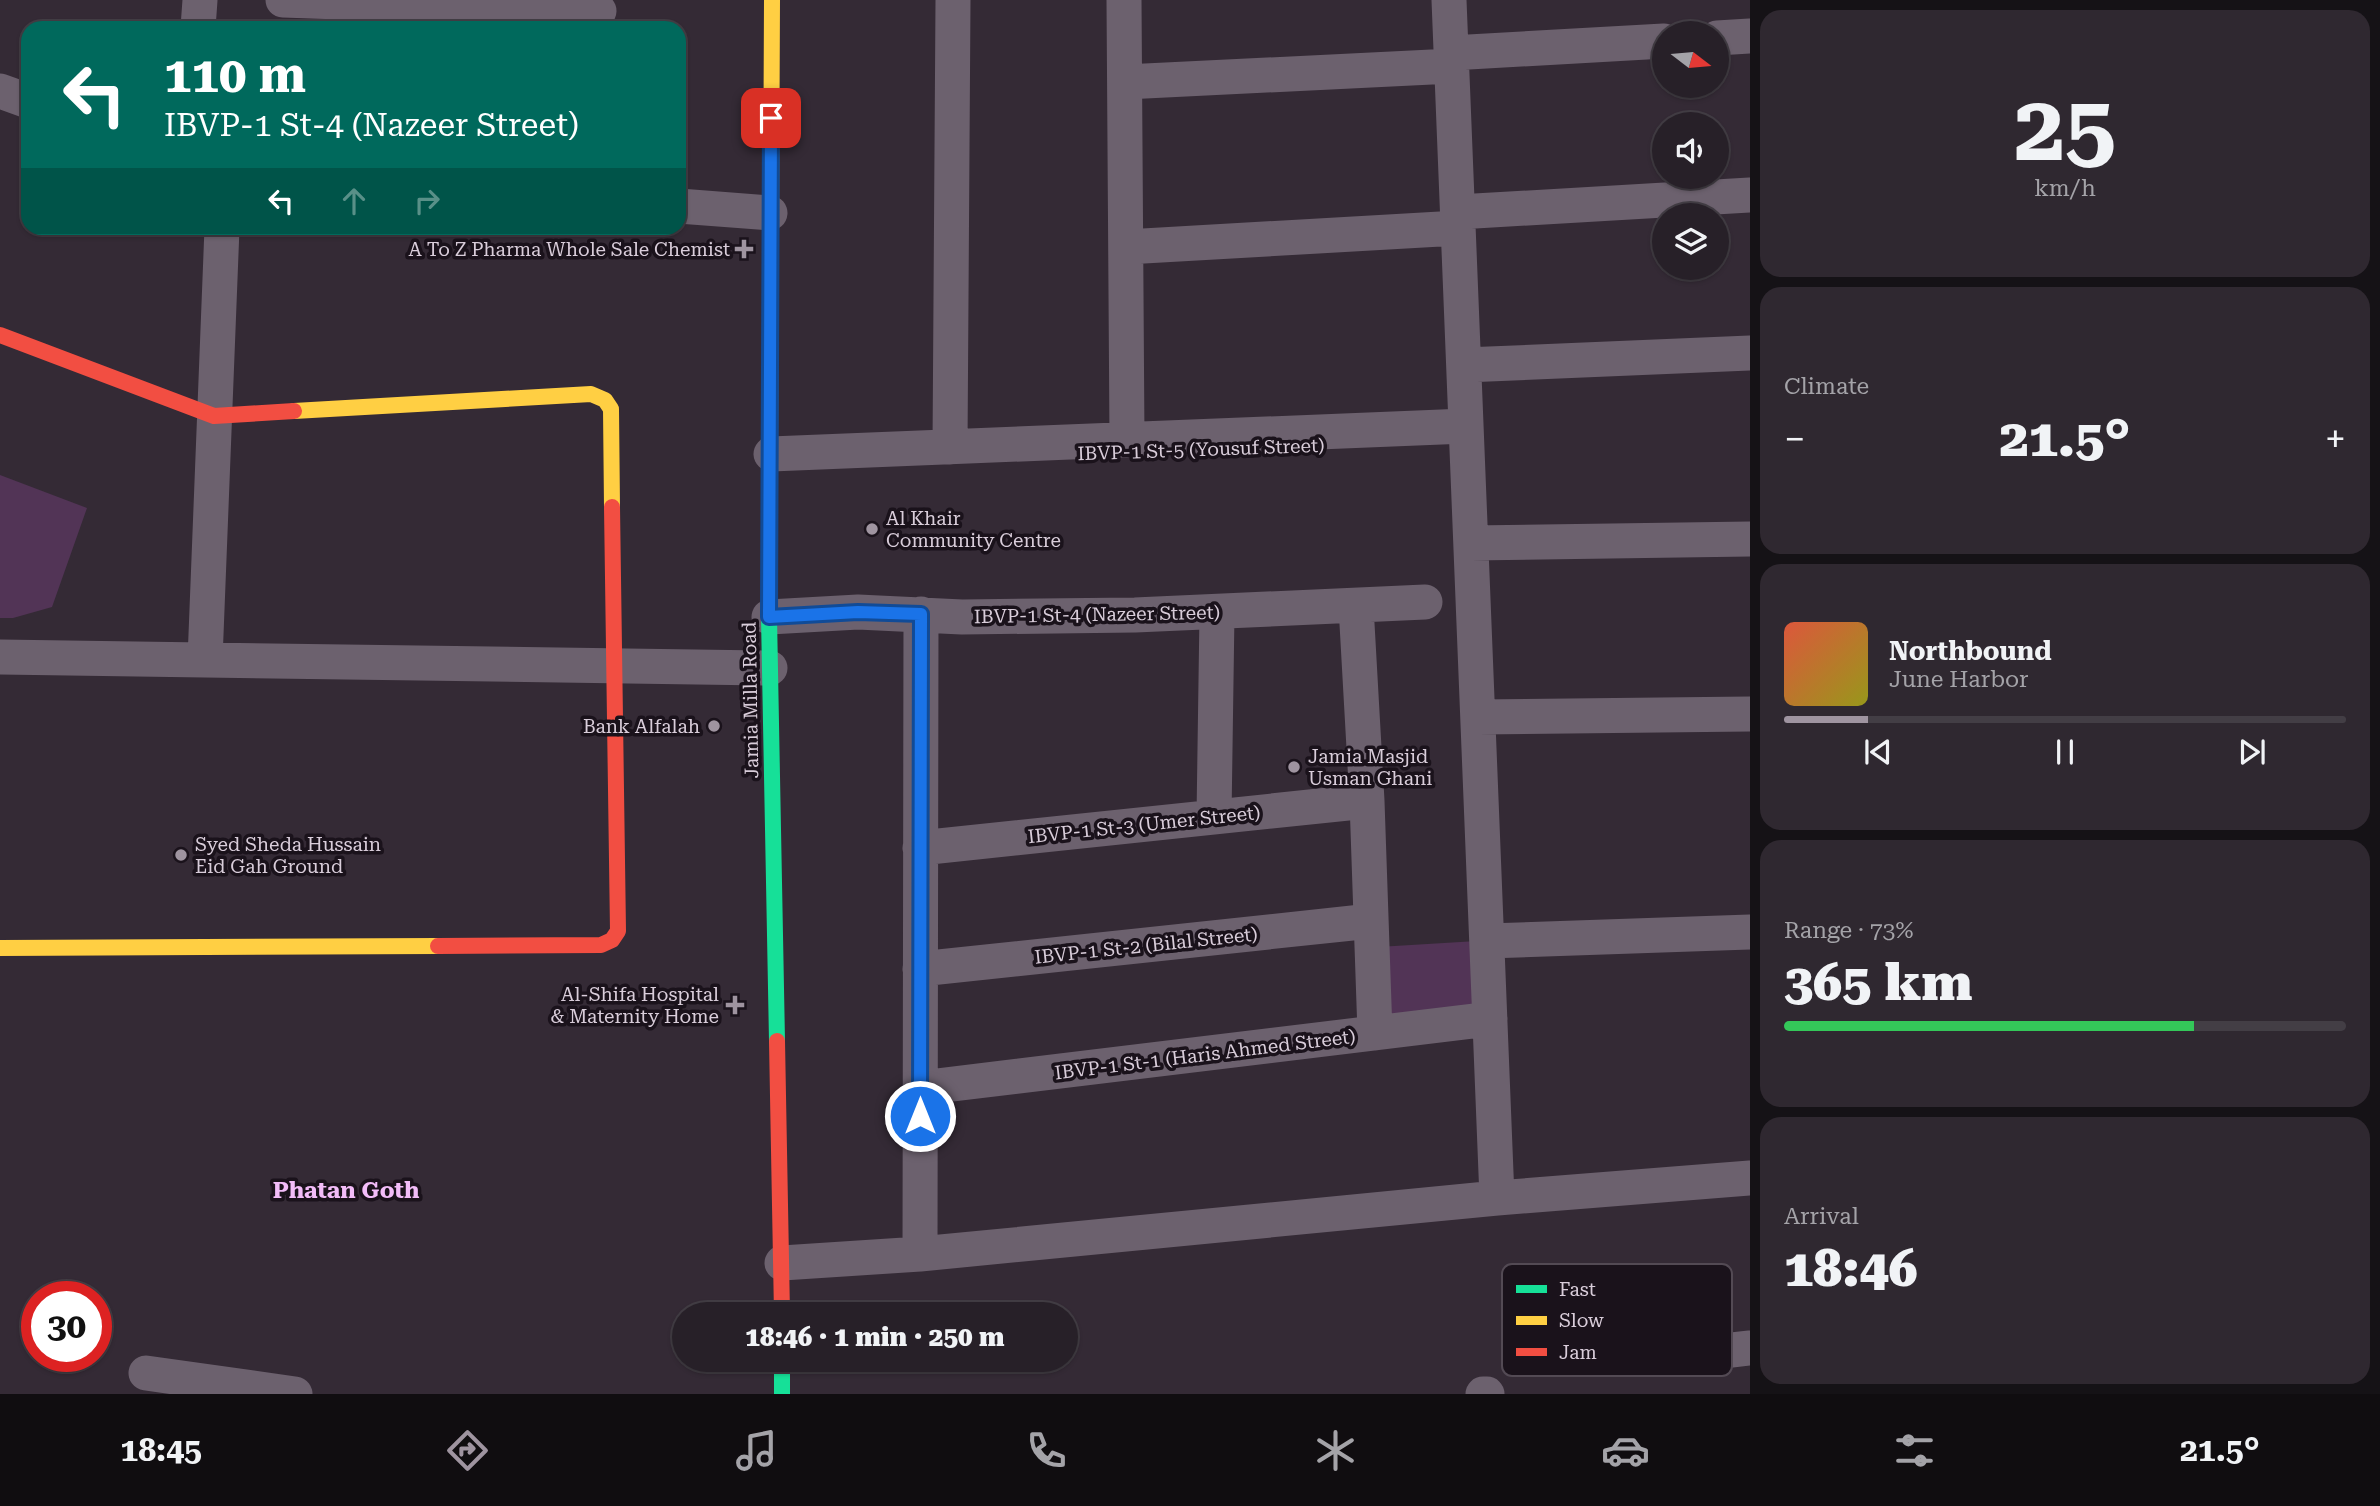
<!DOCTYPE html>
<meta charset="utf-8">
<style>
body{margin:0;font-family:"Roboto Serif",serif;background:#2f2830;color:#f1f3f6;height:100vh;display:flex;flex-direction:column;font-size:26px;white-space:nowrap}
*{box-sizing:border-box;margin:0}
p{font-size:23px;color:#a4a3a8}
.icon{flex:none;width:38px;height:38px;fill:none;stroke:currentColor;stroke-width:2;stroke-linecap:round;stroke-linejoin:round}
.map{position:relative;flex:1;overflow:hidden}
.panel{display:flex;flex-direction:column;gap:10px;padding:10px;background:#151216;width:630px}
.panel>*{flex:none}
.guide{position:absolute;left:21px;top:21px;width:665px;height:214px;border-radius:21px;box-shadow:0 2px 5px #0004,0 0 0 2px #433e45;background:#00695c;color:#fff;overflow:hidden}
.needle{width:46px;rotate:106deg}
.tools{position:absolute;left:1652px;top:21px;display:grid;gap:14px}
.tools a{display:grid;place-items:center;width:77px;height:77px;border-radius:50%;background:#272028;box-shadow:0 2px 5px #0004,0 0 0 2px #433e45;font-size:35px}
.speed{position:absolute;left:21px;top:1281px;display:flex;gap:14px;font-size:35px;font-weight:700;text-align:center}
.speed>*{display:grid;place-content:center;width:91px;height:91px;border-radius:50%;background:#272028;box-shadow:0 2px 5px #0004,0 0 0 2px #433e45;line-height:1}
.speed .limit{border:10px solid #d22;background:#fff;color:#111}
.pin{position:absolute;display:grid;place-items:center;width:60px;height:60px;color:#fff;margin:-30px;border-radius:14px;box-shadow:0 4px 10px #0006}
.me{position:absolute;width:77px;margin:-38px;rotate:0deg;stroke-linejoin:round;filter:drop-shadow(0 0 5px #0008)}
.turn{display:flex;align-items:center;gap:24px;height:147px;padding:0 28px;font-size:32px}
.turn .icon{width:91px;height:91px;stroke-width:2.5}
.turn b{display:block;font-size:49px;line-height:60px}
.lanes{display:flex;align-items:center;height:66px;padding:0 28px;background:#0003;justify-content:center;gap:35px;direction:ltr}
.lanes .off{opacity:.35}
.big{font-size:52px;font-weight:800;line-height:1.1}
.panel .tile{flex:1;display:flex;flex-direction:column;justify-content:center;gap:10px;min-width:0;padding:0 24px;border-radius:21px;background:#2f2830}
.panel .dial{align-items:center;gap:0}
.dial b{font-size:91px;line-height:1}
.song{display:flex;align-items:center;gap:21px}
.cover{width:84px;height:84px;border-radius:10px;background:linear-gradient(135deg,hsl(10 70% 55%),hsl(60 70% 35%))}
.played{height:7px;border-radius:4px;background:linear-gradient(90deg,#9f94a0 15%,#433e45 15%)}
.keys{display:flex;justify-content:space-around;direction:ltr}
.heat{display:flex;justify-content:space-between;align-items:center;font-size:38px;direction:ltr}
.charge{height:10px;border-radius:5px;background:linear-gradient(90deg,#34c759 73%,#433e45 0)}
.trip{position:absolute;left:672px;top:1302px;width:406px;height:70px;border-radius:35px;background:#272028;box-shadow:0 2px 5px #0004,0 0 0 2px #433e45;font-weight:800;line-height:70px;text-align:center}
.tabs{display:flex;height:112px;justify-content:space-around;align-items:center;background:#100d10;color:#a4a3a8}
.tabs .icon{width:49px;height:49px}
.tabs .active{color:#9f94a0}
.tabs b{font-size:32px;color:#f1f3f6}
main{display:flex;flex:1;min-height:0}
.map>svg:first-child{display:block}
</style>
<main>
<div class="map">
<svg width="1750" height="1394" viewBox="0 0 1750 1394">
<rect width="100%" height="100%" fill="#342a35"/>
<!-- green -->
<path fill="#523456" d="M 0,475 L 87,508 L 52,607 L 13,618 L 0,618 Z
M 1477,941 L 1482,1015 L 1379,1024 L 1378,947 Z"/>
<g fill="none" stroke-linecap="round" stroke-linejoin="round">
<!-- street -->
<path stroke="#6c616e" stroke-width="35" d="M 283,0 L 599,11
M 1124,0 L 1127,440
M 1449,0 L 1497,1198
M 198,28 L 200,0
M 1717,38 L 1750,36
M 1451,53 L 1664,41
M 1125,82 L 1452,66
M 0,91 L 28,101
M 679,206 L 770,213
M 1458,212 L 1750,195
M 1126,247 L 1458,228
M 1464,365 L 1750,353
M 950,447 L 953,0
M 771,454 L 1466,426
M 1471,543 L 1750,539
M 1356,606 L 1367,801 L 1375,1033
M 769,617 L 858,612 L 962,617 L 1135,615 L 1425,602
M 0,657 L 770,668
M 205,660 L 222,228
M 1478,717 L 1750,714
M 1214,817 L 1217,613
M 920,848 L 1367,801
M 1487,941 L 1750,932
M 920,969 L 1371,921
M 920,1088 L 1490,1019
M 920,1254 L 921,614
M 782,1263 L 920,1254 L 1497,1198 L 1750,1178
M 1723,1351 L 1750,1348
M 146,1373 L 295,1394
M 1483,1394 L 1487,1394"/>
<!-- fast -->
<path stroke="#16e098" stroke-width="16" d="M 770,446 L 769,617 L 777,1041
M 782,1360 L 782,1394"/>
<!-- slow -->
<path stroke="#ffcf43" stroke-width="16" d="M 294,411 L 591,394 L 605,400 L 611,409 L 612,507
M 770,446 L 772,0
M 0,948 L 438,946"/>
<!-- jam -->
<path stroke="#f24e42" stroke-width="16" d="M 0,335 L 214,416 L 294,411
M 438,946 L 601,945 L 612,940 L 618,931 L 612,507
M 777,1041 L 782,1314"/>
</g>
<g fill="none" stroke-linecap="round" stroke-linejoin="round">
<defs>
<path id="route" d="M 771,118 L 769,617 L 858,612 L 921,614 L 920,1116"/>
</defs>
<!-- route casing -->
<use href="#route" stroke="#114b97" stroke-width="18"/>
<!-- route -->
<use href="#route" stroke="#1a73e8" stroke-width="12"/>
</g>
<!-- markers -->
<g fill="#9f94a0" stroke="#1a121b" stroke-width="2.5">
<path d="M740.5 238.5h7v7h7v7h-7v7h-7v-7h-7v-7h7z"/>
<circle cx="872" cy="529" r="7"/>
<circle cx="714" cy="726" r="7"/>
<circle cx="1294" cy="767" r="7"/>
<circle cx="181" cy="855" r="7"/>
<path d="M731.5 994.5h7v7h7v7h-7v7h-7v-7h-7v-7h7z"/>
</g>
<g text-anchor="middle" stroke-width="7" stroke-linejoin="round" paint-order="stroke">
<!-- poi labels -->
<g font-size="19" fill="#d9cdda" stroke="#1a121b" text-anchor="end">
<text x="730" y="256">A To Z Pharma Whole Sale Chemist</text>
<text x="886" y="525" text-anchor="start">Al Khair<tspan x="886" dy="22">Community Centre</tspan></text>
<text x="700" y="733">Bank Alfalah</text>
<text x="1308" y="763" text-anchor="start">Jamia Masjid<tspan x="1308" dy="22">Usman Ghani</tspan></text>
<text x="195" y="851" text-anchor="start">Syed Sheda Hussain<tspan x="195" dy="22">Eid Gah Ground</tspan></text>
<text x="719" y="1001">Al-Shifa Hospital<tspan x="719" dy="22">&amp; Maternity Home</tspan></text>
</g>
<!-- street labels -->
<g font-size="19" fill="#d9cdda" stroke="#1a121b">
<text transform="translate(1201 449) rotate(-2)" y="7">IBVP-1 St-5 (Yousuf Street)</text>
<text transform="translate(1097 614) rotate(-1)" y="7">IBVP-1 St-4 (Nazeer Street)</text>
<text transform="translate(750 700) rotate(-91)" y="7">Jamia Milla Road</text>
<text transform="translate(1144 824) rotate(-6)" y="7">IBVP-1 St-3 (Umer Street)</text>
<text transform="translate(1146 945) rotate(-6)" y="7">IBVP-1 St-2 (Bilal Street)</text>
<text transform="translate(1205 1054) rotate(-7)" y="7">IBVP-1 St-1 (Haris Ahmed Street)</text>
</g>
<!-- quarter labels -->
<g font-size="23" font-weight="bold" fill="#f2bcf8" stroke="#1a121b">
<text x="346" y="1198">Phatan Goth</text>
</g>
</g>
<!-- legend -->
<rect x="1502" y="1264" width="230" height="112" rx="10" fill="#1a121b" stroke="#534a54" stroke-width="2"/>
<rect x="1516" y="1285" width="31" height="8" fill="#16e098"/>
<rect x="1516" y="1316" width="31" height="9" fill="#ffcf43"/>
<rect x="1516" y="1348" width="31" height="8" fill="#f24e42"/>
<g font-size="19" fill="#d9cdda">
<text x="1559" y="1296">Fast</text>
<text x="1559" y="1327">Slow</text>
<text x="1559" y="1359">Jam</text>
</g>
</svg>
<div class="tools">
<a><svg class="needle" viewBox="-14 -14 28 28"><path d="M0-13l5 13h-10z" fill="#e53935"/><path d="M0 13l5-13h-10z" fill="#a4a3a8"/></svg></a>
<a><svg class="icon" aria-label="sound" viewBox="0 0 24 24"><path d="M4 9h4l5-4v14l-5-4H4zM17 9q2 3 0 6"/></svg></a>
<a><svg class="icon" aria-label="layers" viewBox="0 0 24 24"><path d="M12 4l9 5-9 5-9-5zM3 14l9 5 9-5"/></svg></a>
</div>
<div class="speed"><div class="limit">30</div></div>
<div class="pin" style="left:771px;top:118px;background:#d93025"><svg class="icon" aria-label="arrive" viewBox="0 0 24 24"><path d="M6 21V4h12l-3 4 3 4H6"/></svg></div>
<svg class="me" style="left:920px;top:1116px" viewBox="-20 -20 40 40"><circle r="17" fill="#1a73e8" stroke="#fff" stroke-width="3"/><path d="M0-11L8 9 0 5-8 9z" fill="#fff"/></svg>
<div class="trip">18:46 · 1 min · 250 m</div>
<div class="guide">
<div class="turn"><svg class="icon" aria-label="left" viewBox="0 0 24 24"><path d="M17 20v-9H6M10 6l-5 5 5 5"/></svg><div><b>110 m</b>IBVP-1 St-4 (Nazeer Street)</div></div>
<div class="lanes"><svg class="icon" aria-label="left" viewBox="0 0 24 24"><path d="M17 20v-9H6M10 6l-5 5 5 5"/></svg><svg class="icon off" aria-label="ahead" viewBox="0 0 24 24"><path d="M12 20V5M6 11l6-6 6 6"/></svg><svg class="icon off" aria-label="right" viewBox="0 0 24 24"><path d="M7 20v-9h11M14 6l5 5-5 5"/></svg></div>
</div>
</div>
<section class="panel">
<div class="tile dial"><b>25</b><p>km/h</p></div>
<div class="tile"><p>Climate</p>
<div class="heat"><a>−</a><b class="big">21.5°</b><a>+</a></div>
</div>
<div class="tile">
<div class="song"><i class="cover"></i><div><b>Northbound</b><p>June Harbor</p></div></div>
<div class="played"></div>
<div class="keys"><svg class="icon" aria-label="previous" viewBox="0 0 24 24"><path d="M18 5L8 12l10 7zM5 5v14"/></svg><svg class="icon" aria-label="pause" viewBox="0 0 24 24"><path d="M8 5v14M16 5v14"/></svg><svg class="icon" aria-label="next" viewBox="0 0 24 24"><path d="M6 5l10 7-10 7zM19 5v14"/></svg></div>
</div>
<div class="tile"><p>Range · 73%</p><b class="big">365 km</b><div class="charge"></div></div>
<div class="tile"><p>Arrival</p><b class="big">18:46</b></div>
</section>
</main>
<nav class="tabs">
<b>18:45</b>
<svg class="icon active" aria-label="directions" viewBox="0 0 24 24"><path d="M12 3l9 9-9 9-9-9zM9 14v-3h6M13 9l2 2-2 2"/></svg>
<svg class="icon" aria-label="music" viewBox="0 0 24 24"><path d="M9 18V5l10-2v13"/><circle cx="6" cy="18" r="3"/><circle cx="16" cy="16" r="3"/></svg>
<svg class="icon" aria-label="phone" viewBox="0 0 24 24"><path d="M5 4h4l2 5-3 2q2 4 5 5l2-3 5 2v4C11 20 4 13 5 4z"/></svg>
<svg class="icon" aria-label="climate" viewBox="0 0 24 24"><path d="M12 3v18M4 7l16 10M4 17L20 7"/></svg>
<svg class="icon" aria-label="car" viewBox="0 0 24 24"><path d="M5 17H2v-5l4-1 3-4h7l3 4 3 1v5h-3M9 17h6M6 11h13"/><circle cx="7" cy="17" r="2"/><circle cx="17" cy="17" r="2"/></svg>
<svg class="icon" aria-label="filters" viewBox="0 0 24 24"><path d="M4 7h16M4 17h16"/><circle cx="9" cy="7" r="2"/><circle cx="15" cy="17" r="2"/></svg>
<b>21.5°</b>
</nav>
